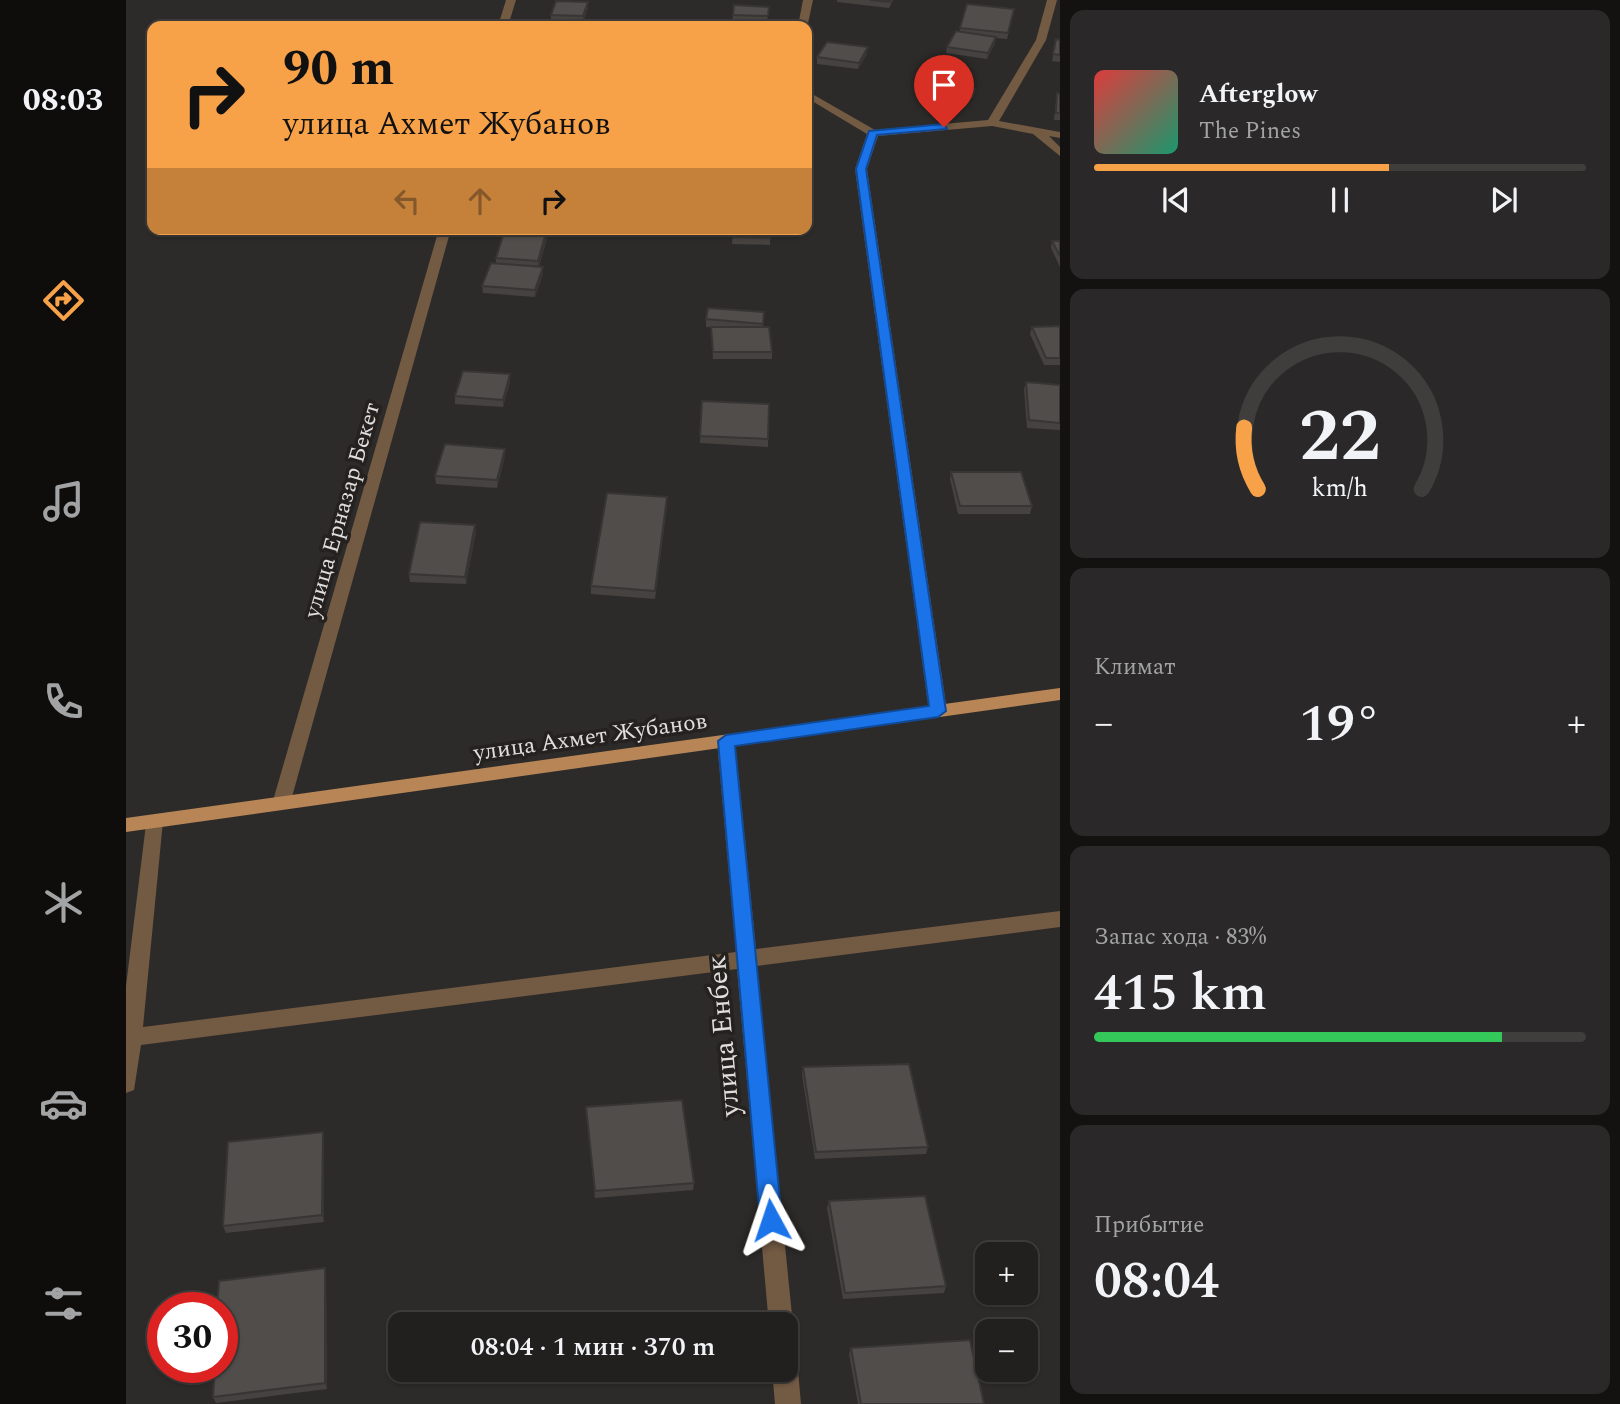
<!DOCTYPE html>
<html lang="ru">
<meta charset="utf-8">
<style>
body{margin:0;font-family:Spectral,serif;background:#2a2828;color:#f1f3f6;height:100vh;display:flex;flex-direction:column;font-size:26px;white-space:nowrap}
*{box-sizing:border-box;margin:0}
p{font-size:23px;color:#a2a3a4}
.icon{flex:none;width:38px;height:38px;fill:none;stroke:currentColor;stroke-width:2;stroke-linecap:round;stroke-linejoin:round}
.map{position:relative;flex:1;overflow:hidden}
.details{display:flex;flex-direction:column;gap:10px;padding:10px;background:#131211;width:560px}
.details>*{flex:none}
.guide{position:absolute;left:21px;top:21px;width:665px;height:214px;border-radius:14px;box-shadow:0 2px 5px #0004,0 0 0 2px #3f3e3d;background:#f7a149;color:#111;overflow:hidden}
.controls{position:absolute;left:849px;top:1242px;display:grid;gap:14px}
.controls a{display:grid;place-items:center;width:63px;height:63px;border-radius:14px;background:#22201f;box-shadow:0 2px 5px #0004,0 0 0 2px #3f3e3d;font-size:35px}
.speed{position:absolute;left:21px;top:1292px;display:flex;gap:14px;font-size:35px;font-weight:700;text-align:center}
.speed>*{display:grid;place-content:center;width:91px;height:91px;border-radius:50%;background:#22201f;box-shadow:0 2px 5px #0004,0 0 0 2px #3f3e3d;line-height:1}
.speed .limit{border:10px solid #d22;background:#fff;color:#111}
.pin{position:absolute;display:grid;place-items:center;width:60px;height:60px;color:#fff;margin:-72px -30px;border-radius:50% 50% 50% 0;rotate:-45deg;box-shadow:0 0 7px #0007}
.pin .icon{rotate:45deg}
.me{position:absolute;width:77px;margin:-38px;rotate:355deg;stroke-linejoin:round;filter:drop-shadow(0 0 5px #0008)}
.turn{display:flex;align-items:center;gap:24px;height:147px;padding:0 21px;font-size:32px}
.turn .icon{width:91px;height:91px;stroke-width:2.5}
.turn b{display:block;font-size:49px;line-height:60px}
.lanes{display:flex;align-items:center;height:66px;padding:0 21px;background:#0003;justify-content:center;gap:35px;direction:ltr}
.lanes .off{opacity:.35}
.big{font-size:52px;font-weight:600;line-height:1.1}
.details .card{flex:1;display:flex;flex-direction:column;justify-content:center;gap:10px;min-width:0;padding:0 24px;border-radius:14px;background:#2a2828}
.details .dial{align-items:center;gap:0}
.dial svg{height:182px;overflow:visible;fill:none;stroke:#3f3e3d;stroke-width:7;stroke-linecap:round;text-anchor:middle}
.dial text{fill:#f1f3f6;stroke:none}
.song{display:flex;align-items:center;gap:21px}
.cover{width:84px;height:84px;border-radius:10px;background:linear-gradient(135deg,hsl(0 70% 55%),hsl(160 70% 35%))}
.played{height:7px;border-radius:4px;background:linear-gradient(90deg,#f7a149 60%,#3f3e3d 60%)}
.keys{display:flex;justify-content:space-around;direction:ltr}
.heat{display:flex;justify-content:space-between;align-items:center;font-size:38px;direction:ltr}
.charge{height:10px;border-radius:5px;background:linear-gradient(90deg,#34c759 83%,#3f3e3d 0)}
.trip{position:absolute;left:262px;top:1312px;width:410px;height:70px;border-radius:14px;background:#22201f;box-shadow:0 2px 5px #0004,0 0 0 2px #3f3e3d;font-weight:600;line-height:70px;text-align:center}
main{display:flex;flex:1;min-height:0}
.menu{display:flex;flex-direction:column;width:126px;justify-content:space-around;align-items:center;background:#0e0d0c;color:#a2a3a4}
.menu .icon{width:49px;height:49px}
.menu .current{color:#f7a149}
.menu b{font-size:32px;color:#f1f3f6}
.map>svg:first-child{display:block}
</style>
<main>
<nav class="menu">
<b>08:03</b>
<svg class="icon current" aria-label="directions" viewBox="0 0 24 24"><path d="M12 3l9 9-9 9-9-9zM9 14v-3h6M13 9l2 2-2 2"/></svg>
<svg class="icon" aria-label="music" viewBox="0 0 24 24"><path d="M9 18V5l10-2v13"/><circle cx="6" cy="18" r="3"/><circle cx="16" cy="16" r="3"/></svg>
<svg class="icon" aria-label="phone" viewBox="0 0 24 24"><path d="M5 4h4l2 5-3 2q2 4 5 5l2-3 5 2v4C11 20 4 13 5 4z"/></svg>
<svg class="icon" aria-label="climate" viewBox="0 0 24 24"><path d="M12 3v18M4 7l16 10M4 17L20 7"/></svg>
<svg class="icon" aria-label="car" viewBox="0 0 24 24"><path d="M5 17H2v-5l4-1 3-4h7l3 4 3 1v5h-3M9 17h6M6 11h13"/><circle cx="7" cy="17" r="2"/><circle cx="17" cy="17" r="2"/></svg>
<svg class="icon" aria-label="filters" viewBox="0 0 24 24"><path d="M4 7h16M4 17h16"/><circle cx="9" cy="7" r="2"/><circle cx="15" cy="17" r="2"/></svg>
</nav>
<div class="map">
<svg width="934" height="1404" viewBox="0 0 934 1404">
<rect width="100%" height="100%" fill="#2d2b29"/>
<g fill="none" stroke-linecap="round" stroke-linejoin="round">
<!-- minor -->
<path fill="#725a43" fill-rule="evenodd" d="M 380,0 L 390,0 L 382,26 L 372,26 Z
M 677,0 L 687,0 L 681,28 L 672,26 Z
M 921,0 L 931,0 L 920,40 L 873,121 L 934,132 L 934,138 L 923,136 L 934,147 L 934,156 L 907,134 L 866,126 L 752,136 L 741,169 L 821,711 L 812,717 L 803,711 L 729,169 L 741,134 L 681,98 L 681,91 L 749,130 L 862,120 L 910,40 Z
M 313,229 L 325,229 L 164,804 L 162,809 L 148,809 L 146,804 Z
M 600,734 L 609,741 L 630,949 L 934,911 L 934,927 L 631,966 L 667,1325 L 664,1334 L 660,1335 L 660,1325 L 643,1325 L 611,969 L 15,1045 L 8,1090 L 0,1093 L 0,986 L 21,816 L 35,816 L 37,821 L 17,1027 L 610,952 L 591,741 Z
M 660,1358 L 668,1361 L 672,1370 L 675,1404 L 649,1404 L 646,1370 L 660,1370 Z"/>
<!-- major -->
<path fill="#b88656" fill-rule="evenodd" d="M 934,688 L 934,700 L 0,832 L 0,818 Z"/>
</g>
<!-- wall -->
<path fill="#454240" d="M 711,0 L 767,0 L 763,8 L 711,2 Z
M 643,7 L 641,22 L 606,21 L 607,15 Z
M 462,8 L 457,23 L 425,21 L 425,15 Z
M 888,9 L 881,39 L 870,38 L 869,43 L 861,59 L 820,53 L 821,47 L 834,31 L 834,28 Z
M 930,39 L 934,40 L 934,62 L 926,61 Z
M 741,54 L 732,69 L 691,64 L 691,57 Z
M 804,89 L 849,89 L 848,96 L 841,103 L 803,95 Z
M 931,93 L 934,94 L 934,120 L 928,120 Z
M 421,229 L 422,235 L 413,266 L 417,267 L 417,274 L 409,297 L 357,293 L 356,286 L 370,263 L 370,258 Z
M 607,229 L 644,238 L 644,245 L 606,244 Z
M 926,241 L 934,241 L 934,267 L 925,248 Z
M 638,312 L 637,327 L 646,352 L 646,359 L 587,359 L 585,327 L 580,327 L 580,319 Z
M 934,326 L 934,365 L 918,365 L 904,334 L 906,327 Z
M 384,382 L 377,407 L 329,404 L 329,396 Z
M 900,382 L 934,385 L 934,430 L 901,428 L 898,389 Z
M 576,401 L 642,439 L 642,447 L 574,443 Z
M 379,456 L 371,488 L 310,484 L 309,476 Z
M 825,472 L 906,506 L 904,514 L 832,514 L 824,479 Z
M 541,504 L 529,599 L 465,594 L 465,586 Z
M 350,532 L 340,584 L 284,582 L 283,574 Z
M 677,1067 L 802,1147 L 800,1154 L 689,1159 L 676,1075 Z
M 460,1107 L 568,1183 L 567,1190 L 469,1198 Z
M 198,1139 L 198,1222 L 100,1233 L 97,1226 Z
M 703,1201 L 820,1286 L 818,1293 L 717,1299 L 701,1208 Z
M 199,1268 L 200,1275 L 201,1389 L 90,1403 L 87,1397 Z
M 725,1348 L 858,1404 L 732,1404 L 723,1354 Z"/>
<!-- shaded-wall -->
<path fill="#383634" d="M 462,2 L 462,8 L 457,23 L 457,16 Z
M 870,37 L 869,43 L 861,59 L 862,53 Z
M 742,47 L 741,54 L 732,69 L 733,63 Z
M 849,89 L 848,96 L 841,103 L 843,97 Z
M 421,229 L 422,235 L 412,268 L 412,261 Z
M 417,267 L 417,274 L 409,297 L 409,290 Z
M 384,374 L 384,382 L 377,407 L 377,400 Z
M 379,449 L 379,456 L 371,488 L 371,480 Z
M 349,525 L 350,532 L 340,584 L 339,577 Z
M 197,1132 L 198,1139 L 198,1222 L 196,1215 Z
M 199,1268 L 200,1275 L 201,1389 L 199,1383 Z"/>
<!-- building -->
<path fill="#504d4b" stroke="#383634" stroke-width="2" d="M 744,0 L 765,0 L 764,2 Z
M 430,1 L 462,2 L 457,16 L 425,15 Z
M 841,4 L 888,9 L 882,33 L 834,28 Z
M 608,5 L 643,7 L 642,16 L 607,15 Z
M 830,31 L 870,37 L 862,53 L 821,47 Z
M 930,39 L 934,40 L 934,55 L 927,54 Z
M 701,42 L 742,47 L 733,63 L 691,57 Z
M 811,81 L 849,89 L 843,97 L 804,89 Z
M 931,93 L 934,94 L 934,113 L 930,113 Z
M 379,229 L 421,229 L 412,261 L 370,258 Z
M 607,229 L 644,229 L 644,238 L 607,237 Z
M 926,241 L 934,241 L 934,256 Z
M 365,263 L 417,267 L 409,290 L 356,286 Z
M 582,308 L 638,312 L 637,324 L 580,319 Z
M 934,326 L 934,358 L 920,358 L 906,327 Z
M 585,327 L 643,327 L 646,352 L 587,352 Z
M 337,371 L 384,374 L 377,400 L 329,396 Z
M 900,382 L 934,385 L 934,423 L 903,420 Z
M 576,401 L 643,404 L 642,439 L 574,436 Z
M 319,444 L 379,449 L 371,480 L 309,476 Z
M 825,472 L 895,472 L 906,506 L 834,506 Z
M 481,493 L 541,497 L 529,591 L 465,586 Z
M 294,522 L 349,525 L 339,577 L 283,574 Z
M 783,1064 L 802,1147 L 690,1152 L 677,1067 Z
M 556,1100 L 568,1183 L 469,1191 L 460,1107 Z
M 197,1132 L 196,1215 L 97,1226 L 102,1142 Z
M 799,1196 L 820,1286 L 719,1293 L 703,1201 Z
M 199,1268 L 199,1383 L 87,1397 L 89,1367 L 96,1367 L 96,1307 L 91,1307 L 93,1281 Z
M 844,1340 L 858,1404 L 735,1404 L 725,1348 Z"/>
<!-- route -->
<path fill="#1a73e8" stroke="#114b97" stroke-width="2" d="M 818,124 L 821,129 L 751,135 L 740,169 L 820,711 L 812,717 L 609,746 L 656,1220 L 653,1227 L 645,1230 L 638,1227 L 634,1220 L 592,741 L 600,735 L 803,706 L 730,169 L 743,131 Z"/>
<g text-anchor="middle" stroke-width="7" stroke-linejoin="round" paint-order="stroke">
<!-- street labels -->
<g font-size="23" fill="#e0dfdd" stroke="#24211f">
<text transform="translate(215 510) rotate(-74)" y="8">улица Ерназар Бекет</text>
<text transform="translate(464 736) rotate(-8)" y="8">улица Ахмет Жубанов</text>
</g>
<!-- near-street labels -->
<g font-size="28" fill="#e0dfdd" stroke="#24211f">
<text transform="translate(596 1036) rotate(-95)" y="10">улица Енбек</text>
</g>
</g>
</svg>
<div class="controls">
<a>+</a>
<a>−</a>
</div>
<div class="speed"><div class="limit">30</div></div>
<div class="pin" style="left:818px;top:127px;background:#d93025"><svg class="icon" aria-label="arrive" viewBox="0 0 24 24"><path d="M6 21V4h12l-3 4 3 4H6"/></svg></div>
<svg class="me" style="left:645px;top:1220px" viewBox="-20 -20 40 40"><path d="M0-17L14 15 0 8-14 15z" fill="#1a73e8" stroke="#fff" stroke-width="4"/></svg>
<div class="trip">08:04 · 1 мин · 370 m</div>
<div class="guide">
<div class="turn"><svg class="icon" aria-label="right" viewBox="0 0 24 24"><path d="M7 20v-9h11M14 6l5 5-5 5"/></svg><div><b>90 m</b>улица Ахмет Жубанов</div></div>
<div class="lanes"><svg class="icon off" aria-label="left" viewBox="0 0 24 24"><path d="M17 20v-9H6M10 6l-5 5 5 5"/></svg><svg class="icon off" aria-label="ahead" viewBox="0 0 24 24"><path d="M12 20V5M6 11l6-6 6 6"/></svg><svg class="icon" aria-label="right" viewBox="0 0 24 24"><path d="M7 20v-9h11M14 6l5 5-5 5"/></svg></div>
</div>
</div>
<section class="details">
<div class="card">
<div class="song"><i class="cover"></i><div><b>Afterglow</b><p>The Pines</p></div></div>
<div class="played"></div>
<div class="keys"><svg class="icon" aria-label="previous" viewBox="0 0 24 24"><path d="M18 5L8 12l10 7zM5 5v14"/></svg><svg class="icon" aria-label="pause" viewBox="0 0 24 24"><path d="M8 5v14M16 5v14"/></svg><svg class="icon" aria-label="next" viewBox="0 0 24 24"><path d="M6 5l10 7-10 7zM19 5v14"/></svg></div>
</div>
<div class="card dial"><svg viewBox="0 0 100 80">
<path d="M14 69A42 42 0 1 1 86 69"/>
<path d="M14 69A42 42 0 0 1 8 42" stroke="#f7a149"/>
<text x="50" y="56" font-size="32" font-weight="700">22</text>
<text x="50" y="72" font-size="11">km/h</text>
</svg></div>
<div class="card"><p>Климат</p>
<div class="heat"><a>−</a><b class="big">19°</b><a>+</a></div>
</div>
<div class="card"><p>Запас хода · 83%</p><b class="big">415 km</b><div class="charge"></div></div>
<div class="card"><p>Прибытие</p><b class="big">08:04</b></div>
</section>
</main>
